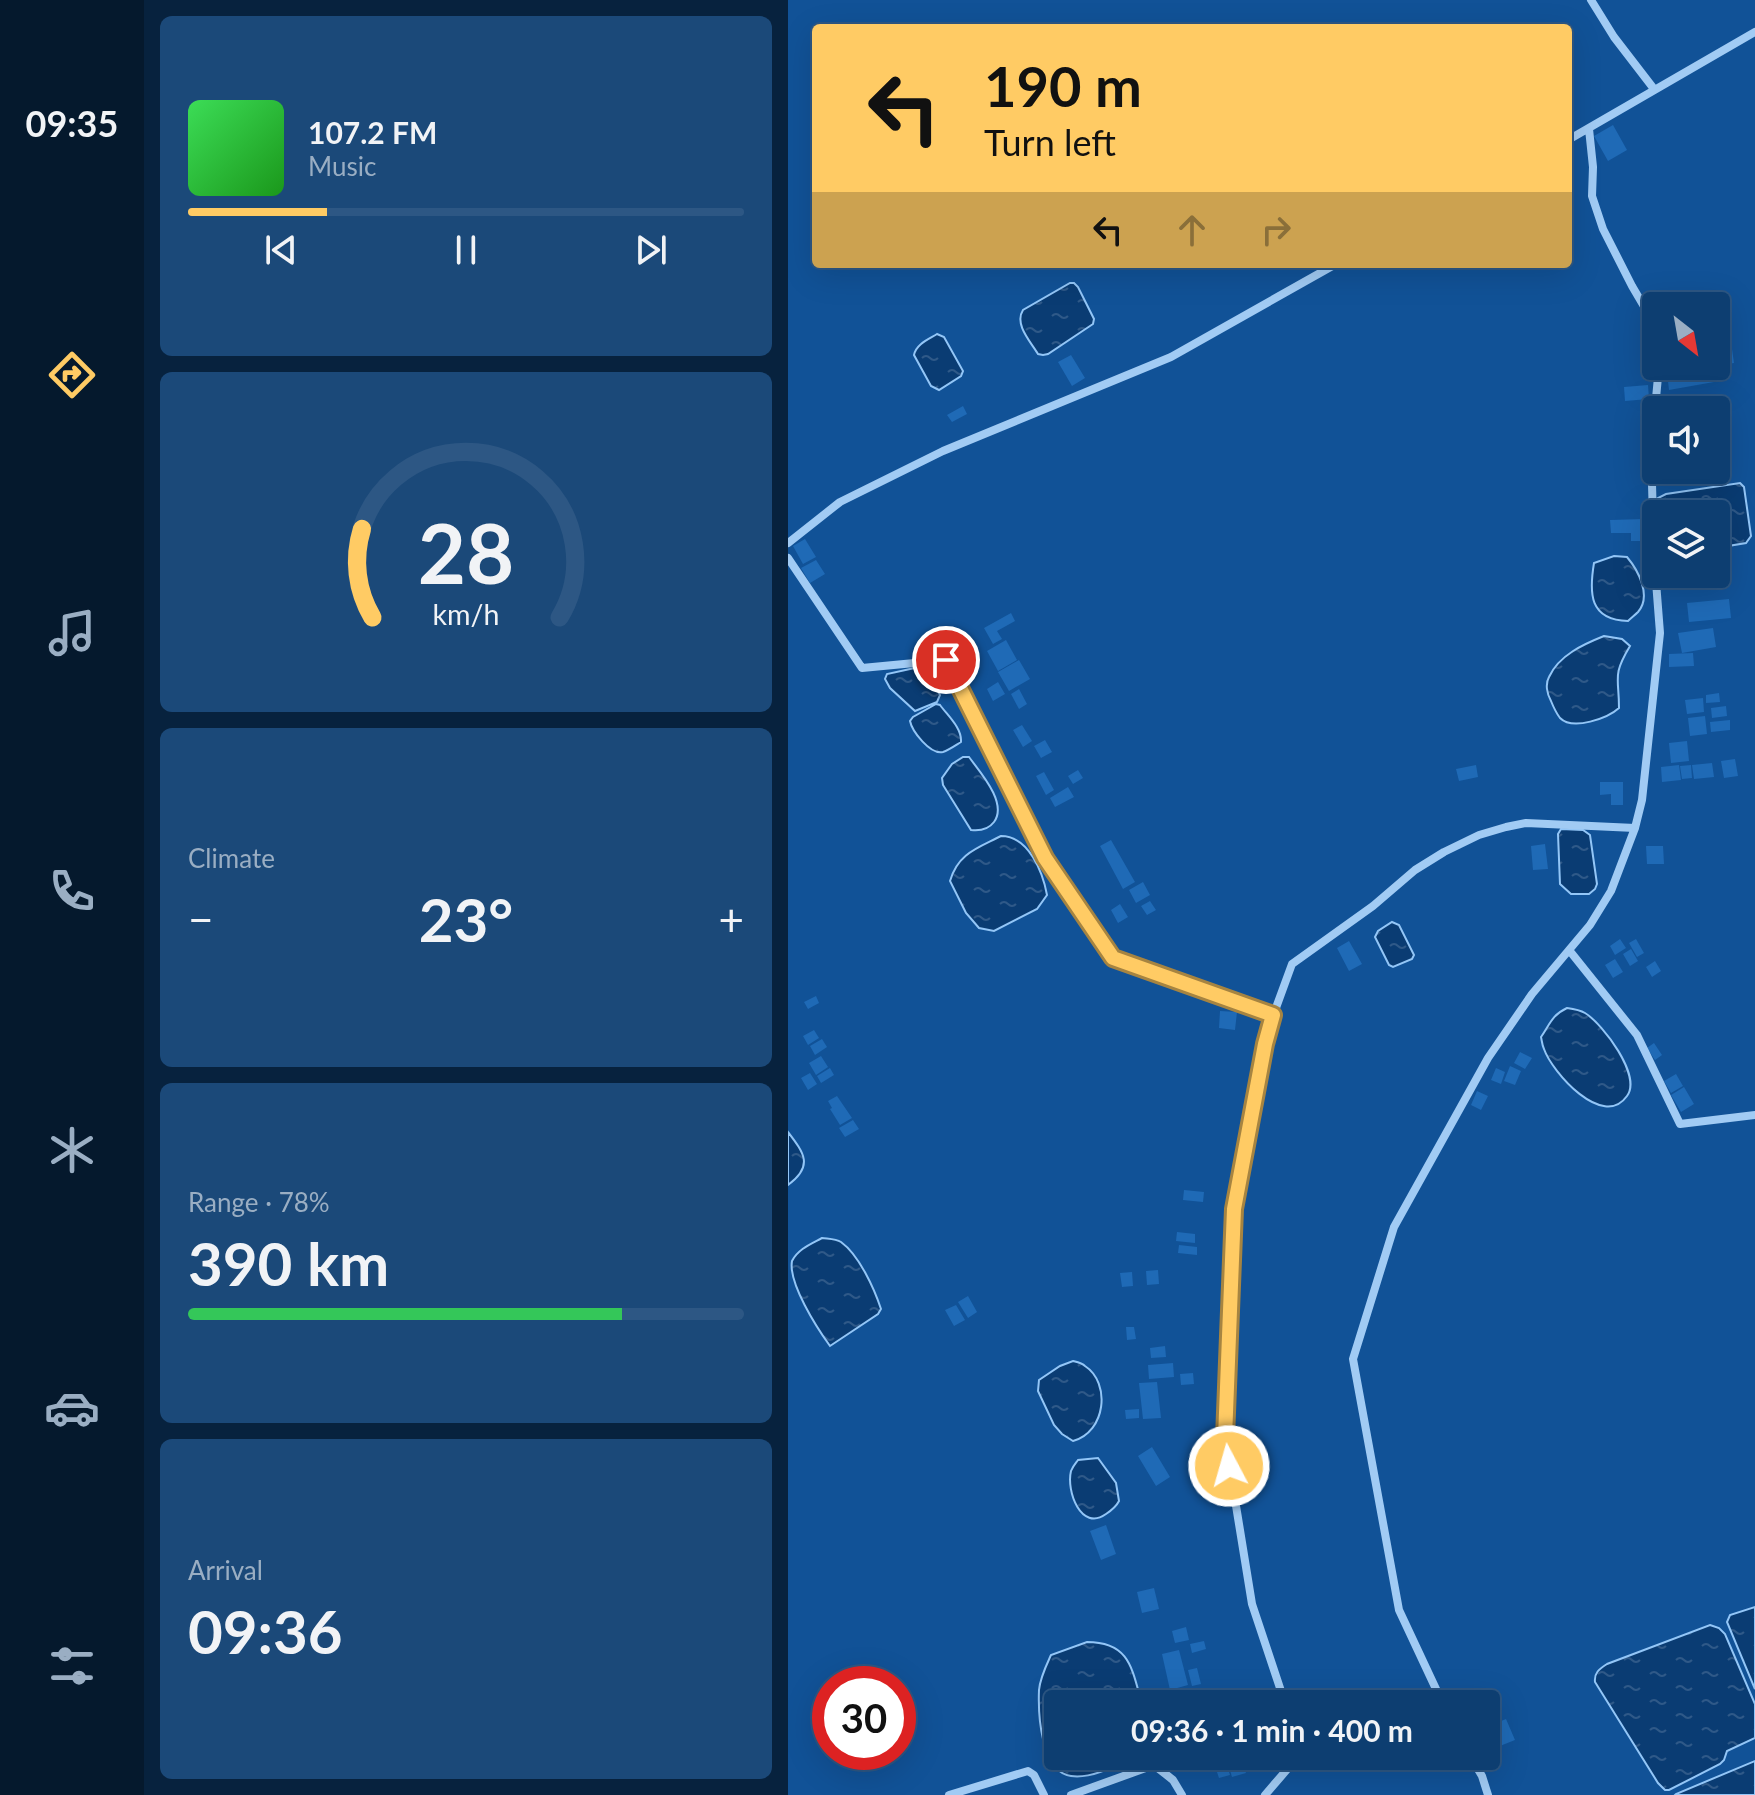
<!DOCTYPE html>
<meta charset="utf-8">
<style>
body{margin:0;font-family:Lato,sans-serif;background:#1b4979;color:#f1f3f6;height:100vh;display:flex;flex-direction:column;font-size:30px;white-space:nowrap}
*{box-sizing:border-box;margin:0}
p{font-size:26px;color:#9aaec3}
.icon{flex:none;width:44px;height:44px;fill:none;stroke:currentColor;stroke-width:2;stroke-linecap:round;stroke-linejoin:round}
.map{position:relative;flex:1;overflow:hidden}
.sheet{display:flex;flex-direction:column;gap:16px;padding:16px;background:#07223e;width:644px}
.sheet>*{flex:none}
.banner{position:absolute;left:24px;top:24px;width:760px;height:244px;border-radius:8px;box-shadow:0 8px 32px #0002,0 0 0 2px #2d5784;background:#ffcb64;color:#111;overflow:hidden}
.needle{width:52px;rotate:149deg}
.controls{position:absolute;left:854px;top:292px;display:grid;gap:16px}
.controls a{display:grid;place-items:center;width:88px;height:88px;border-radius:8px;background:#0d3e71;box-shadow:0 8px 32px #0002,0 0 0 2px #2d5784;font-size:40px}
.speed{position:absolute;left:24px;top:1666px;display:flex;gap:16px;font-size:40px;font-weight:700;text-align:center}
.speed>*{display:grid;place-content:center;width:104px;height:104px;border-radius:50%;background:#0d3e71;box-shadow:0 8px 32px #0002,0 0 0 2px #2d5784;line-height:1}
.speed .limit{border:12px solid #d22;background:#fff;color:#111}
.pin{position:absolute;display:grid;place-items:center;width:68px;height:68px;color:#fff;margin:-34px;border:4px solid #fff;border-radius:50%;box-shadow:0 2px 8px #0007}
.me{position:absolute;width:88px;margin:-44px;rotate:354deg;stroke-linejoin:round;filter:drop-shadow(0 0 6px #0008)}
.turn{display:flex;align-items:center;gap:28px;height:168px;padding:0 40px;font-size:36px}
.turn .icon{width:104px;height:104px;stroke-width:2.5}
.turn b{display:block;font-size:56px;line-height:68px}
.lanes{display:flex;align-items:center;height:76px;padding:0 40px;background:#0003;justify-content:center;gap:40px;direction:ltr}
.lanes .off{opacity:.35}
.big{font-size:60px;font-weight:700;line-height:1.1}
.sheet .card{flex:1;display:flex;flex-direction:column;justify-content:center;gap:12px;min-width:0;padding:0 28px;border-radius:12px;background:#1b4979}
.sheet .dial{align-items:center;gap:0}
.dial svg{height:208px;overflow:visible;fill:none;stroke:#2d5784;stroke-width:7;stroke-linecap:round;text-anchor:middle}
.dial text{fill:#f1f3f6;stroke:none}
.song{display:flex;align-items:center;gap:24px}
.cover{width:96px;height:96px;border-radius:12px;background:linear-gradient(135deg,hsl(130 70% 55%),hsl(120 70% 35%))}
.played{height:8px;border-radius:4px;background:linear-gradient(90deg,#ffcb64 25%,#2d5784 25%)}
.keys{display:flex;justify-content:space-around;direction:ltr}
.heat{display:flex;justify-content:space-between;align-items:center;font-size:44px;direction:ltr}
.charge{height:12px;border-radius:6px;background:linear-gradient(90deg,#34c759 78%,#2d5784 0)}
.trip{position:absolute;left:256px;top:1690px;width:456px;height:80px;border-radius:8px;background:#0d3e71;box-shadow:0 8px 32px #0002,0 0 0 2px #2d5784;font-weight:700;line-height:80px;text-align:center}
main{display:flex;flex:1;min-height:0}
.dock{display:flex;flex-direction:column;width:144px;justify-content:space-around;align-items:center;background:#05192d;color:#9aaec3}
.dock .icon{width:56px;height:56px}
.dock .on{color:#ffcb64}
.dock b{font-size:36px;color:#f1f3f6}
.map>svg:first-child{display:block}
</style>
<main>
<nav class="dock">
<b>09:35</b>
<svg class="icon on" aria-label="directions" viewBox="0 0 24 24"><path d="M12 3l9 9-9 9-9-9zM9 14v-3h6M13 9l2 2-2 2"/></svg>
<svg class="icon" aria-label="music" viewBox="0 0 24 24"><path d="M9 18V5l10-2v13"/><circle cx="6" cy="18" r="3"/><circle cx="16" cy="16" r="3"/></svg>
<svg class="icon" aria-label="phone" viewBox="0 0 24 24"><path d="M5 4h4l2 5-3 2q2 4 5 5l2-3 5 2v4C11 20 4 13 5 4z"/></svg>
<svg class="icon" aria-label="climate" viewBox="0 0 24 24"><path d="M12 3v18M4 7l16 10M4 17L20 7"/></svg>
<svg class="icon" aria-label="car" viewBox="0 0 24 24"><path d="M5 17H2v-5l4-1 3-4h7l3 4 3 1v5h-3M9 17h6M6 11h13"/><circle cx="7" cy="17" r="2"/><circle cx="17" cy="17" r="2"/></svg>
<svg class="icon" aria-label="filters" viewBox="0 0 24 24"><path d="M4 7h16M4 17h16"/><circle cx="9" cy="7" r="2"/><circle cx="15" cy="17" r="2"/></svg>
</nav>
<section class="sheet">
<div class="card">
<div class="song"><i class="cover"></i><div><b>107.2 FM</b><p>Music</p></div></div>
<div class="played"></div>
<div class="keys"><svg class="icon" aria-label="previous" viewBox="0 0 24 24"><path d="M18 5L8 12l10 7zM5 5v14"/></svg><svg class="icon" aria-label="pause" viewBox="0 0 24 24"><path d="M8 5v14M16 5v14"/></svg><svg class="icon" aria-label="next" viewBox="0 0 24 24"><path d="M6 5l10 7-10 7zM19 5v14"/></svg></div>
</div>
<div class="card dial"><svg viewBox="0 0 100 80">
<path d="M14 69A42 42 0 1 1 86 69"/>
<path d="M14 69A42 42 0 0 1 10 35" stroke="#ffcb64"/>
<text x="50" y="56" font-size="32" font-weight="700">28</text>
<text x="50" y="72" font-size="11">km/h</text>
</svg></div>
<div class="card"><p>Climate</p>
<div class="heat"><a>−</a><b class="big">23°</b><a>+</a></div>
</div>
<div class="card"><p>Range · 78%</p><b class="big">390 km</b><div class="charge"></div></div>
<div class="card"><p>Arrival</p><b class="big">09:36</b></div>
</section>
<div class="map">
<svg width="967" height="1795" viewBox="0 0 967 1795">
<defs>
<pattern id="water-ripples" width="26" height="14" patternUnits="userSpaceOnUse" patternTransform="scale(2)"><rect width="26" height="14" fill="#0a3c73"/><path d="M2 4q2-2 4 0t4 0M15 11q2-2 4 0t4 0" fill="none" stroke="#2f5988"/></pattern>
</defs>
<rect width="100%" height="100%" fill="#115297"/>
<!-- water -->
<path fill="url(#water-ripples)" stroke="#93c6f7" stroke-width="2" d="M 282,283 L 286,283 L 290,287 L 306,319 L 305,324 L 260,354 L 255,355 L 250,354 C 242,341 226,324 235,310 Z
M 149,334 L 156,337 L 175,371 L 173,376 L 151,390 L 143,386 L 126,355 C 128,344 141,339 149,334 Z
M 952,483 L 956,487 L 963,536 L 958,543 L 928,548 L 928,514 L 869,514 L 868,499 L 878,494 Z
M 826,556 L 839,557 C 850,570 864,596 850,612 C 847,615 843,618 840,621 C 801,620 801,593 806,563 Z
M 816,636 L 834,639 L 842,646 C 824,676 831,677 831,708 C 820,718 785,731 772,718 C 769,714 765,706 763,701 C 759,694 757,684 761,677 C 771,655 796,644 816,636 Z
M 136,666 L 152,695 L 149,702 L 127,711 L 102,688 L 97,679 L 99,674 Z
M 148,704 L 152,705 C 160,716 174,728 173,742 C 168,745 161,750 155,752 C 142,755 124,731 122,721 L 125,717 Z
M 175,757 L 181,757 C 192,772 220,803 206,822 C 200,830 192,831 183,830 L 155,785 L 154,778 L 164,764 Z
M 773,829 L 795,830 L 802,835 L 809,884 L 807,889 L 801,894 L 783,894 L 772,884 L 770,834 Z
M 213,836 C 241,836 255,873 259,895 L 249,909 L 206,931 L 191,928 L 178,913 L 162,881 C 170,853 190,848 213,836 Z
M 604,922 L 611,925 L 626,955 L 624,959 L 605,967 L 601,965 L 587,937 L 590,931 Z
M 779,1008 C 786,1009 792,1010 797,1013 C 815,1024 854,1076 839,1096 C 815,1130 764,1072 756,1049 C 754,1045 754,1041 753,1037 C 762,1024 764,1015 779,1008 Z
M 0,1132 C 16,1153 26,1166 0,1185 Z
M 34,1238 C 41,1239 48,1239 53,1242 C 71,1255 86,1288 93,1309 L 90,1314 L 42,1346 C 29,1328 0,1283 4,1261 C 10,1249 23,1244 34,1238 Z
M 285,1361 C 289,1362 294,1363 297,1366 C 323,1383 318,1432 285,1441 L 274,1434 L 266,1425 L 250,1391 L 251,1380 L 272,1366 Z
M 310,1458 L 328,1483 L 331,1501 C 328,1507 324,1510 318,1514 C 293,1532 278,1491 283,1471 C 285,1466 287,1464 290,1460 Z
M 967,1607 L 967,1689 L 939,1622 L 942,1615 Z
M 922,1625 L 931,1628 L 937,1634 L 967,1704 L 967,1738 L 939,1751 L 936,1760 L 932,1764 L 881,1790 L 877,1790 L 870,1783 L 807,1682 C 806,1673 811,1669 819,1664 Z
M 299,1642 C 342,1642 344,1669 354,1704 L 270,1704 L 270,1756 L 348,1756 C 329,1765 305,1779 283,1776 C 253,1772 250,1715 251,1690 C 252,1678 258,1666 263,1655 Z
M 967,1761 L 967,1795 L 887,1795 L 888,1794 Z"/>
<!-- building -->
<path fill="#1f6ab6" d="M 825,125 L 839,150 L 820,161 L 806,136 Z
M 928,304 L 932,304 L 936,330 L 928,332 Z
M 942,335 L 946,363 L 928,366 L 928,337 Z
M 283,355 L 297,378 L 284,386 L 270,362 Z
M 925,374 L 926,382 L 881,390 L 880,381 Z
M 860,385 L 861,399 L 837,401 L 836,387 Z
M 175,406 L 179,414 L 164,422 L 159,415 Z
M 857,519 L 858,541 L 843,541 L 843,533 L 823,533 L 822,520 Z
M 17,539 L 28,557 L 15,564 L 5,546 Z
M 28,560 L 37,574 L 22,583 L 13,568 Z
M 941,599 L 943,618 L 901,622 L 899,603 Z
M 223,613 L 227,621 L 209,631 L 214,639 L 205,644 L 196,628 Z
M 925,628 L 928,647 L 894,653 L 890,633 Z
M 218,640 L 229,660 L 210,671 L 199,651 Z
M 905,653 L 906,666 L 881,667 L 881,654 Z
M 231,660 L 242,679 L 221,691 L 210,672 Z
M 210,682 L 217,694 L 205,701 L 199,689 Z
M 231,689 L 239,704 L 231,709 L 223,694 Z
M 931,693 L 932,702 L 918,703 L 918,695 Z
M 915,698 L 916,712 L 899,714 L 897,700 Z
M 938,706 L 939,716 L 924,718 L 923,708 Z
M 917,716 L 919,734 L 902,736 L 900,718 Z
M 942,720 L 942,730 L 923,732 L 922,722 Z
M 234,725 L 244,741 L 235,747 L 225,730 Z
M 257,740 L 264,752 L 253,758 L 246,746 Z
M 899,741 L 901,761 L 883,763 L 881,743 Z
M 947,759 L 950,776 L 936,778 L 933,761 Z
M 924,763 L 926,777 L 906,779 L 904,765 Z
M 688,765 L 690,777 L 671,781 L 668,769 Z
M 891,765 L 893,780 L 874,782 L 873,767 Z
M 903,765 L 904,778 L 894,779 L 892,766 Z
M 290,770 L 295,778 L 285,784 L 280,776 Z
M 256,772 L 266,790 L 258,795 L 248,776 Z
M 812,782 L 835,782 L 835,805 L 823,805 L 823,794 L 812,795 Z
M 280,787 L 286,797 L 267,807 L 262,798 Z
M 323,840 L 347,882 L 335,889 L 312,846 Z
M 757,844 L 760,869 L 745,870 L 743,846 Z
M 858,846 L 875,846 L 876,864 L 859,864 Z
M 355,882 L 362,895 L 348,903 L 341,890 Z
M 362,901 L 368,910 L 359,915 L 353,906 Z
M 332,904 L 340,917 L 330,923 L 323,910 Z
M 832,939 L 838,948 L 827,955 L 822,946 Z
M 848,939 L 856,953 L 849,957 L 841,943 Z
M 561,941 L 574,964 L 561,971 L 549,948 Z
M 843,949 L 850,961 L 842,966 L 835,954 Z
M 827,959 L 835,972 L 825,978 L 817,965 Z
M 867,961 L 873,971 L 864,977 L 858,967 Z
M 28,996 L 31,1003 L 20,1009 L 16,1002 Z
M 432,1011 L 449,1012 L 447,1030 L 431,1028 Z
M 26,1030 L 31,1038 L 20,1045 L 15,1036 Z
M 34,1039 L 39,1047 L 27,1055 L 22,1046 Z
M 866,1043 L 874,1055 L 867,1060 L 859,1048 Z
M 732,1052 L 744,1058 L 737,1069 L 726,1063 Z
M 33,1056 L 40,1067 L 28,1075 L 21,1063 Z
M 722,1066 L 733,1071 L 727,1085 L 716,1081 Z
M 42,1068 L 46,1075 L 33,1083 L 29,1076 Z
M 708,1068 L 717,1072 L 713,1084 L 703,1080 Z
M 22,1073 L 29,1084 L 20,1090 L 13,1078 Z
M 888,1074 L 895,1086 L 883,1093 L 876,1081 Z
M 896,1087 L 906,1104 L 893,1112 L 883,1095 Z
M 689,1091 L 700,1096 L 693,1110 L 683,1105 Z
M 49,1096 L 64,1118 L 52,1125 L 42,1109 L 44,1108 L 40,1101 Z
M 65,1120 L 71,1129 L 57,1137 L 51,1128 Z
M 396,1190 L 416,1192 L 415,1202 L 395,1200 Z
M 389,1232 L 407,1234 L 407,1243 L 388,1241 Z
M 391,1245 L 409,1247 L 409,1255 L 390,1253 Z
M 370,1270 L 371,1284 L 359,1285 L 358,1271 Z
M 344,1272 L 345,1286 L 334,1287 L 332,1273 Z
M 180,1296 L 189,1312 L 180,1318 L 170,1302 Z
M 168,1305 L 177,1320 L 166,1326 L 157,1310 Z
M 338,1327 L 346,1327 L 348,1339 L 339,1340 Z
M 377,1346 L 378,1357 L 363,1358 L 362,1348 Z
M 385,1363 L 386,1377 L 361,1379 L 360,1365 Z
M 405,1373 L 406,1384 L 393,1385 L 392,1374 Z
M 369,1382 L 373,1418 L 355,1419 L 351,1383 Z
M 351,1409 L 351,1418 L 338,1419 L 337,1410 Z
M 364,1447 L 382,1477 L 368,1486 L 350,1456 Z
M 318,1525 L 328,1554 L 313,1560 L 302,1531 Z
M 366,1588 L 371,1609 L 354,1613 L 349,1592 Z
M 398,1627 L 401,1640 L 387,1643 L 384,1631 Z
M 416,1641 L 418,1649 L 404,1653 L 402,1644 Z
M 391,1650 L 400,1685 L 382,1690 L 374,1654 Z
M 409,1668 L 413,1684 L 404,1686 L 400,1670 Z
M 413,1689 L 416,1704 L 399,1704 L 397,1693 Z
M 368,1690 L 371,1704 L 361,1704 L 358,1692 Z
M 432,1691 L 435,1704 L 422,1704 L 420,1694 Z
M 718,1719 L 727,1740 L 712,1746 L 703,1725 Z
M 436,1756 L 442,1775 L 431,1778 L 425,1760 Z
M 454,1762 L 458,1773 L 444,1777 L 441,1767 Z"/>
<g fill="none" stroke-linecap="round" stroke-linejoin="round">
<!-- street -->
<path stroke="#a1cbf4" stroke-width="8" d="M 803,0 L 826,37 L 866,89
M 801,129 L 805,167 L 804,196 L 815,229 L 844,286 L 864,320 L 868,340
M 780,140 L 967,32
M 0,543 L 52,502 L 155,451 L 383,357 L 548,264
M 0,558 L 74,668 L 158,660 L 257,858 L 325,958 L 485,1015
M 781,950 L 849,1035 L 892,1124 L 967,1115
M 495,1704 L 494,1694 L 464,1604 L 437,1438 L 446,1209 L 481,1027 L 504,964 L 585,906 L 627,870 L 656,852 L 691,835 L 718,827 L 738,823 L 847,828
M 655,1704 L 611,1610 L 565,1359 L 606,1227 L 700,1058 L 744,994 L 802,925 L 823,891 L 847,828 L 854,800 L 872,633 L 866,556 L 864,484 L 866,420 L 871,366
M 682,1756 L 694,1776 L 700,1795
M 161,1795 L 240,1771 L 246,1775 L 256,1795
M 283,1795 L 366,1765 L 385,1780 L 394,1795
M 477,1795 L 502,1766 L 501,1756"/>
</g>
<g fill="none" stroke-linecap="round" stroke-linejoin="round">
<defs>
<path id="route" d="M 158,660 L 257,858 L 325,958 L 485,1015 L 477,1044 L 446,1209 L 437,1438 L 441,1466"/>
</defs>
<!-- route casing -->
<use href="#route" stroke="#a68441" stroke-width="20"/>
<!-- route -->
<use href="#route" stroke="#ffcb64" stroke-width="14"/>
</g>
</svg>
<div class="controls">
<a><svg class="needle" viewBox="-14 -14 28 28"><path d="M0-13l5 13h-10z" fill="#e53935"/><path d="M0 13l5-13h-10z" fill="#9aaec3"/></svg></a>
<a><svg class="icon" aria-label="sound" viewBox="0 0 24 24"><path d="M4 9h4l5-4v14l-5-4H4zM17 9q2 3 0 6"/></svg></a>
<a><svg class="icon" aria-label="layers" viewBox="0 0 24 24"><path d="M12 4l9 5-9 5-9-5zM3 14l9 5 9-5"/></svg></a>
</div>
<div class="speed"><div class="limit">30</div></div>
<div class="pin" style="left:158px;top:660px;background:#d93025"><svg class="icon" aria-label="arrive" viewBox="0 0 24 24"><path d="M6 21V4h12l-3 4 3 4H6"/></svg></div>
<svg class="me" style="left:441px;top:1466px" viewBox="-20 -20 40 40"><circle r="17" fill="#ffcb64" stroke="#fff" stroke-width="3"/><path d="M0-11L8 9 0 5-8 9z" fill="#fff"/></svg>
<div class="trip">09:36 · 1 min · 400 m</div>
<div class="banner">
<div class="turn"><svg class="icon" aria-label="left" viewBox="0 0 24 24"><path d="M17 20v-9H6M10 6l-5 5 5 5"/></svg><div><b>190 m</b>Turn left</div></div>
<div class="lanes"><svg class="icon" aria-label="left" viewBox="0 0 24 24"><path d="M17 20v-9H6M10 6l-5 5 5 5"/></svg><svg class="icon off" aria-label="ahead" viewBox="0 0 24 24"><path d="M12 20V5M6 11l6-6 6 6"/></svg><svg class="icon off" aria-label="right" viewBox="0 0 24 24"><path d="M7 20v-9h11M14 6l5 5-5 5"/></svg></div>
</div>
</div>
</main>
